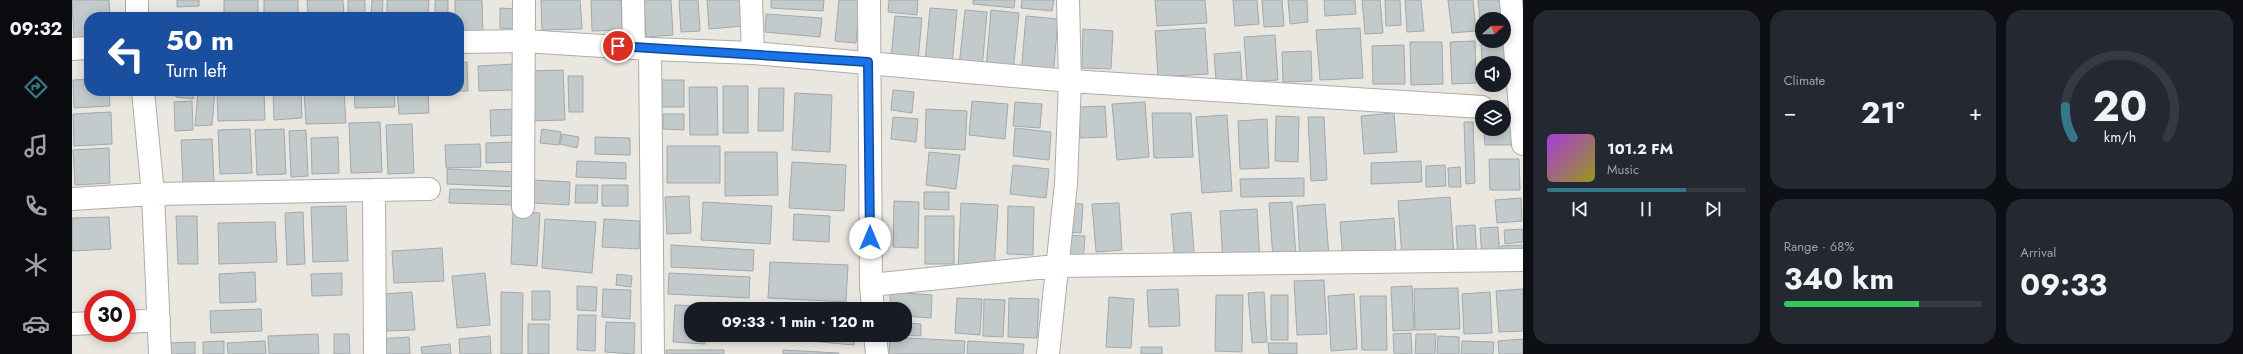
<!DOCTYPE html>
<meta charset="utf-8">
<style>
body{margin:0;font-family:Jost,sans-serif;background:#242831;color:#f1f3f6;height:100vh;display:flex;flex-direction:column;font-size:15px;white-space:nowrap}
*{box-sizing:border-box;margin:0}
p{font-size:13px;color:#9ea1a6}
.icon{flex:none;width:22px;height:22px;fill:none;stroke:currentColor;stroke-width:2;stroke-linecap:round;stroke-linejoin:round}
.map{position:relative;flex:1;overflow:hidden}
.details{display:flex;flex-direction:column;gap:10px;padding:10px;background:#0d0f14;width:720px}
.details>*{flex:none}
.top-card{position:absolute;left:12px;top:12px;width:380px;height:84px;border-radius:16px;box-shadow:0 2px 10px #0003;background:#1a4fa0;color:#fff;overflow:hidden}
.needle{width:26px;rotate:70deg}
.fabs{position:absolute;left:1403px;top:12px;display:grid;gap:8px}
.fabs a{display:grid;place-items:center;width:36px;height:36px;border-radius:50%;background:#171b24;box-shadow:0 2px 10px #0003;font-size:20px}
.speed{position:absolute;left:12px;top:290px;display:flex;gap:8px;font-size:20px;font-weight:700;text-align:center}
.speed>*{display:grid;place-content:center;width:52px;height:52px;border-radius:50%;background:#171b24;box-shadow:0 2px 10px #0003;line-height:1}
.speed .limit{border:6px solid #d22;background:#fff;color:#111}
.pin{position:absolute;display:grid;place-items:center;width:34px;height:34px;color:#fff;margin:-17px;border:2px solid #fff;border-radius:50%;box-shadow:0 1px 4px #0007}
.me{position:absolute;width:44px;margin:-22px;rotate:0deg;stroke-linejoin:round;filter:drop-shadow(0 0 3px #0008)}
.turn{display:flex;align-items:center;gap:14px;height:84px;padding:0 16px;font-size:18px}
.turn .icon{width:52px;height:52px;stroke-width:2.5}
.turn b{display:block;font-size:28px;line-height:34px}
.big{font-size:30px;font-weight:700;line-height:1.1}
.details .card{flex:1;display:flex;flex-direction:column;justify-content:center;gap:6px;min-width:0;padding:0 14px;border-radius:16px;background:#242831}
.details .dial{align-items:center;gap:0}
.dial svg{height:104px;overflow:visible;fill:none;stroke:#363941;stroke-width:7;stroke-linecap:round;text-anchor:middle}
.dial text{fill:#f1f3f6;stroke:none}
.song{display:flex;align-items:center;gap:12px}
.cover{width:48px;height:48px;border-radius:6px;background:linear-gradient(135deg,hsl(280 70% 55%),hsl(60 70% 35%))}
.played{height:4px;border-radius:2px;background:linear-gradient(90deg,#357688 70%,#363941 70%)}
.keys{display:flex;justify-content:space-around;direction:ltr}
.heat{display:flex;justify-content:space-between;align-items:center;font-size:22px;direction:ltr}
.charge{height:6px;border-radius:3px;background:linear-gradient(90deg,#34c759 68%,#363941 0)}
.details .tiles{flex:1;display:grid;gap:10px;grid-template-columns:repeat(3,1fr)}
.card:first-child{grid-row:span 2}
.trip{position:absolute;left:612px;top:302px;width:228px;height:40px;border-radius:16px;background:#171b24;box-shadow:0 2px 10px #0003;font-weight:700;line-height:40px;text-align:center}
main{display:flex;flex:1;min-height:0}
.menu{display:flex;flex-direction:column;width:72px;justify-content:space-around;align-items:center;background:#090b0e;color:#9ea1a6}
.menu .icon{width:28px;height:28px}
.menu .selected{color:#357688}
.menu b{font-size:18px;color:#f1f3f6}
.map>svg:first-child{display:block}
</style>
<main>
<nav class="menu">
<b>09:32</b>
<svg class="icon selected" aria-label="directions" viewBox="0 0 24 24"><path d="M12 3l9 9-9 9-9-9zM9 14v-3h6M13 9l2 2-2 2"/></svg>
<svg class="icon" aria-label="music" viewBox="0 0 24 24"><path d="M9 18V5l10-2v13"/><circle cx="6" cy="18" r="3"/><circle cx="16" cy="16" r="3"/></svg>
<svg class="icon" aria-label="phone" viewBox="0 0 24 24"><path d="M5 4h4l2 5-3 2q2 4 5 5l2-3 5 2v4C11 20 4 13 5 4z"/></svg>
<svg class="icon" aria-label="climate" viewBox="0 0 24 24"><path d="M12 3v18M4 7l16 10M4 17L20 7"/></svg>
<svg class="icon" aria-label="car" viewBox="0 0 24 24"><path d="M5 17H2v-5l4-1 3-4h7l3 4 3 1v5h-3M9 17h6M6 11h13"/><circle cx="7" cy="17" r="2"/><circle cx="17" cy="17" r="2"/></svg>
</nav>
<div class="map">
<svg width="1451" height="354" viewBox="0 0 1451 354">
<rect width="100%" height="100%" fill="#eae7e1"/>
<!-- building -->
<path fill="#c3cacc" stroke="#a2a9ab" d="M 0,0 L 37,0 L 38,17 L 17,17 L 17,38 L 2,39 Z
M 105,0 L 127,0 L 127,6 L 105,7 Z
M 152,0 L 186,0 L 186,17 L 152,17 Z
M 192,0 L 226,0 L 226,17 L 192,17 Z
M 235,0 L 271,0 L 272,17 L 236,17 Z
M 276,0 L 293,0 L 293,17 L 276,17 Z
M 300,0 L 311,0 L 310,17 L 299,17 Z
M 315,0 L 357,0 L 356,17 L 315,17 Z
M 363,0 L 376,0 L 376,17 L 363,17 Z
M 383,0 L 410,0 L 411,34 L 387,34 L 387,17 L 383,17 Z
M 469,0 L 508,0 L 510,29 L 470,30 Z
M 519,0 L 549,0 L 550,30 L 520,31 Z
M 572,0 L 599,0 L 601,35 L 574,37 Z
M 607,0 L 626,0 L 628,31 L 609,32 Z
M 635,0 L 670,0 L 672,26 L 637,29 Z
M 699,0 L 752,0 L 751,11 L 699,8 Z
M 767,0 L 788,0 L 784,43 L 763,41 Z
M 817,0 L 846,0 L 845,15 L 816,12 Z
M 901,0 L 943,0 L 942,8 L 901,4 Z
M 950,0 L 982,0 L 980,11 L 949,8 Z
M 1083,0 L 1133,0 L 1135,23 L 1085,26 Z
M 1161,0 L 1185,0 L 1187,24 L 1163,26 Z
M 1190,0 L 1210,0 L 1212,26 L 1192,27 Z
M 1216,0 L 1235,0 L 1236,22 L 1218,24 Z
M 1252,0 L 1283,0 L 1284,14 L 1253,16 Z
M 1290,0 L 1308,0 L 1311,33 L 1293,34 Z
M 1313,0 L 1328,0 L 1329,25 L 1314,26 Z
M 1333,0 L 1349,0 L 1352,31 L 1335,32 Z
M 1376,0 L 1401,0 L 1404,31 L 1380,33 Z
M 1406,0 L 1432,0 L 1432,19 L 1410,19 L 1409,31 Z
M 428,8 L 445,9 L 445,29 L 428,28 Z
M 858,8 L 885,10 L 880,65 L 853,62 Z
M 893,10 L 915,12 L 910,69 L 887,66 Z
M 919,10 L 947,13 L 941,72 L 914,69 Z
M 694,14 L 750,18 L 748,37 L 693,32 Z
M 823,16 L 850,18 L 846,61 L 819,58 Z
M 954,16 L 986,19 L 981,77 L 949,74 Z
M 1133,28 L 1136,74 L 1086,77 L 1083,31 Z
M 1288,28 L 1291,78 L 1248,80 L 1244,30 Z
M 1011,29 L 1041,31 L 1039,69 L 1010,68 Z
M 1203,35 L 1206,80 L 1175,82 L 1172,37 Z
M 1409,39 L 1410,41 L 1432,41 L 1435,60 L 1410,60 Z
M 1403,41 L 1404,83 L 1380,84 L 1378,42 Z
M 1338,42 L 1370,42 L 1371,84 L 1339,85 Z
M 1332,45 L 1333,84 L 1301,84 L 1300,46 Z
M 1239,51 L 1240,81 L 1211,82 L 1210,52 Z
M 1168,52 L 1170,79 L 1144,80 L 1142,54 Z
M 387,62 L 395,62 L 396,91 L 387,91 Z
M 1426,63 L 1435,63 L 1436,83 L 1432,83 L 1432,63 Z
M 442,64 L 443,90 L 407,91 L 406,66 Z
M 491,70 L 493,120 L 460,121 L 458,71 Z
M 496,76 L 511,76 L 511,112 L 497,112 Z
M 17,79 L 17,91 L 37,91 L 38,106 L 2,108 L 1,80 Z
M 590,80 L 612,80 L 612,107 L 590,107 Z
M 651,86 L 676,86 L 676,133 L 651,133 Z
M 617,87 L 645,87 L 646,135 L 618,135 Z
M 687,88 L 712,88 L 711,131 L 686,131 Z
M 821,90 L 842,92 L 840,113 L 819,110 Z
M 104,91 L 122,91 L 121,99 L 104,97 Z
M 126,91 L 143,91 L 140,125 L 123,126 Z
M 145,91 L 192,91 L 193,120 L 146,121 Z
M 201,91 L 229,91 L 230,118 L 202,120 Z
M 232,91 L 272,91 L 274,123 L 234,124 Z
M 282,91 L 322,91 L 323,107 L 283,108 Z
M 325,91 L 356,91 L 357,113 L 327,114 Z
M 723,93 L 760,95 L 758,152 L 720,150 Z
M 120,101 L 121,130 L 103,131 L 102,102 Z
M 900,101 L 936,104 L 933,139 L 897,135 Z
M 943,102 L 970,104 L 968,128 L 941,126 Z
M 1073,102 L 1077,157 L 1045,160 L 1040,104 Z
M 1033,106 L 1035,137 L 1008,138 L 1007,107 Z
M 444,109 L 445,135 L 419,136 L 418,110 Z
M 854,109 L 895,111 L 893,150 L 853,148 Z
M 39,112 L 40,144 L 2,146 L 1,114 Z
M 1080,113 L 1119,113 L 1121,157 L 1082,158 Z
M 1322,113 L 1325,152 L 1292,154 L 1289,116 Z
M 591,114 L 612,114 L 612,130 L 591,129 Z
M 1155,115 L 1160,191 L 1130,193 L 1124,117 Z
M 1204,116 L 1227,117 L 1226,162 L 1203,161 Z
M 821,117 L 846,119 L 844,142 L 819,139 Z
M 1236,117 L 1252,117 L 1255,180 L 1239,181 Z
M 1195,119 L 1197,168 L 1168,169 L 1166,121 Z
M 1432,120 L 1442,120 L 1442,145 L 1413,145 L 1412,129 L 1432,129 Z
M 308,122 L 310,172 L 279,173 L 277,123 Z
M 1392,122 L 1401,122 L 1403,183 L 1394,184 Z
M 340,124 L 342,173 L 316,174 L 314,125 Z
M 943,128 L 979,132 L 977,160 L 941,156 Z
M 178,129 L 180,173 L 148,174 L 146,130 Z
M 212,129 L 214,174 L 185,175 L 183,130 Z
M 470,129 L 489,132 L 487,145 L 468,143 Z
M 234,130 L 236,176 L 219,177 L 217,131 Z
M 490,134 L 507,137 L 505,148 L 488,144 Z
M 266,137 L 267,173 L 240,174 L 239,138 Z
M 523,137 L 558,138 L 558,155 L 523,154 Z
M 140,139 L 142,182 L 111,183 L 109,140 Z
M 444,142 L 445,162 L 414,163 L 414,143 Z
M 408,144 L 409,167 L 374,168 L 373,145 Z
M 595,146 L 648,146 L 648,183 L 595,183 Z
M 37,148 L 38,183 L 3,185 L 1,150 Z
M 653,152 L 705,152 L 706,195 L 653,196 Z
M 857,152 L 888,155 L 884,189 L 854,185 Z
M 1417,159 L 1447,159 L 1448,190 L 1418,190 Z
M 505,161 L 554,163 L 554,179 L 504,177 Z
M 1349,161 L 1350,182 L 1299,184 L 1299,163 Z
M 720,162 L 774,165 L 772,211 L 717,208 Z
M 941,165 L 977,169 L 974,198 L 938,194 Z
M 1373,165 L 1374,186 L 1354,187 L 1354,166 Z
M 1388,167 L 1389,187 L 1377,187 L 1376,168 Z
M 375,169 L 447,172 L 446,187 L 375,184 Z
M 1232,178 L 1232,196 L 1169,197 L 1168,179 Z
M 462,180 L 498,182 L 497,205 L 462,203 Z
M 504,185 L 526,185 L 525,203 L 503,203 Z
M 530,185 L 556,185 L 556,206 L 530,206 Z
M 378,189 L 444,191 L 443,205 L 377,203 Z
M 852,192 L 877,192 L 877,210 L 852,209 Z
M 617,196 L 619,233 L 595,234 L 593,197 Z
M 1378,197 L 1382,255 L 1330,258 L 1326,201 Z
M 1449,198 L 1450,221 L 1425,223 L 1423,200 Z
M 822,201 L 847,202 L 846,248 L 821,247 Z
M 631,202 L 700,206 L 698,244 L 629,240 Z
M 1220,202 L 1224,257 L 1201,259 L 1197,203 Z
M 889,203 L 926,205 L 922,272 L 886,270 Z
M 998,203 L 1011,204 L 1009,233 L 996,232 Z
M 1047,203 L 1050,250 L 1024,252 L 1020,204 Z
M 1253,204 L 1257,257 L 1228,259 L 1225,206 Z
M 274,206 L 276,261 L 241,262 L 239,207 Z
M 936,206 L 962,207 L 961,255 L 935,254 Z
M 1185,209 L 1188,261 L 1151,263 L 1148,211 Z
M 441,211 L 468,213 L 465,266 L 439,264 Z
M 231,212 L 233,264 L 215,265 L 213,213 Z
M 1119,212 L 1123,265 L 1103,266 L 1099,214 Z
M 722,214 L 758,216 L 757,242 L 721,240 Z
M 104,216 L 125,216 L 126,264 L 106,264 Z
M 853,216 L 882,216 L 882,264 L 853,264 Z
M 37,217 L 39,249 L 0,251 L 0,218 Z
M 1322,218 L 1324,257 L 1271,260 L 1268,222 Z
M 473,219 L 524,222 L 520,273 L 470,268 Z
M 532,219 L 568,221 L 567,249 L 530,247 Z
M 203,222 L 205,262 L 147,264 L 146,223 Z
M 1403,225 L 1405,258 L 1386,260 L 1384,226 Z
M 1426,227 L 1428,259 L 1410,260 L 1408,228 Z
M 1451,229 L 1451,242 L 1433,244 L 1432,230 Z
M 993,235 L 1013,236 L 1011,262 L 992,261 Z
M 599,245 L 682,250 L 681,271 L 599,267 Z
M 1450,245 L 1451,264 L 1430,265 L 1429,246 Z
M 370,248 L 372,281 L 322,283 L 320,251 Z
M 698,262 L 776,265 L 774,302 L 696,298 Z
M 183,272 L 184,302 L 148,303 L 147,274 Z
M 270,273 L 270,295 L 240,296 L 239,274 Z
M 413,273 L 418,325 L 385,328 L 380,276 Z
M 597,273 L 678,277 L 677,298 L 596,294 Z
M 545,274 L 560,276 L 559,287 L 544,285 Z
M 1252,280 L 1255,334 L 1225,335 L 1222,281 Z
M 505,286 L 525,287 L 524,311 L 505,310 Z
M 1340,286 L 1342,330 L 1321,331 L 1319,287 Z
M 1386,288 L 1388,329 L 1343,330 L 1342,289 Z
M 531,289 L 559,290 L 558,319 L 530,317 Z
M 1106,289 L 1108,326 L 1077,327 L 1075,290 Z
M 1451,289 L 1451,331 L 1427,332 L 1424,291 Z
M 460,291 L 478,291 L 478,320 L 460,320 Z
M 340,292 L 343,330 L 315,331 L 312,294 Z
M 429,292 L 451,293 L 450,354 L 429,354 Z
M 818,292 L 860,295 L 859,318 L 833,316 L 833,309 L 818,309 Z
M 1192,292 L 1195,342 L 1180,343 L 1176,293 Z
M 1418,292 L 1420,333 L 1392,334 L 1390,294 Z
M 1282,294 L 1285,349 L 1259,351 L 1256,296 Z
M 1144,295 L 1171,295 L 1170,352 L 1143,351 Z
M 1199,295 L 1216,295 L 1216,340 L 1199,340 Z
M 1288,296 L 1314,296 L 1315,350 L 1290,350 Z
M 1037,297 L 1062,299 L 1059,348 L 1034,347 Z
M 885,298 L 910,299 L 908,335 L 883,333 Z
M 937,298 L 967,299 L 965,338 L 936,337 Z
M 912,299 L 933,300 L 931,337 L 911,336 Z
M 603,305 L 635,306 L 635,309 L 619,309 L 619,335 L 633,335 L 633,344 L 601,342 Z
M 189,309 L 190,331 L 139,333 L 138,311 Z
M 506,315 L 524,315 L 523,351 L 505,350 Z
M 534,322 L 563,323 L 562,354 L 533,352 Z
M 833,323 L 849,324 L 849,336 L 825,335 L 833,335 Z
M 456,324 L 477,324 L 477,354 L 456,354 Z
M 1339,333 L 1340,354 L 1322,354 L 1321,334 Z
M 246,334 L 247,354 L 197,354 L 196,336 Z
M 262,334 L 277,334 L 278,354 L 262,354 Z
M 1344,334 L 1364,334 L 1363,354 L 1343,354 Z
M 693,335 L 783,335 L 782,345 L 693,337 Z
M 418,336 L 419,354 L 388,354 L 387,339 Z
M 1366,336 L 1387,337 L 1387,354 L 1365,354 Z
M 337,337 L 338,354 L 307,354 L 306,339 Z
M 818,337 L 893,341 L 892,354 L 817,354 Z
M 1451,339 L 1451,354 L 1427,354 L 1426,341 Z
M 152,341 L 152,354 L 131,354 L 131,342 Z
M 193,341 L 194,354 L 156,354 L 155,343 Z
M 896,341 L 952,344 L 951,354 L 895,354 Z
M 1390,341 L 1422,342 L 1421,354 L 1389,354 Z
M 123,342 L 123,354 L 97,354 L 97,343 Z
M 1196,343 L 1225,343 L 1225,354 L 1197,354 Z
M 378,344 L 379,354 L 350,354 L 349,347 Z
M 1069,347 L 1090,347 L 1090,354 L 1069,354 Z
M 594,350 L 652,350 L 652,354 L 594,354 Z
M 711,350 L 767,353 L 767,354 L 711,354 Z"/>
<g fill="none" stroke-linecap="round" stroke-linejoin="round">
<defs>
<path id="minor" d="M 65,0 L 65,17
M 561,0 L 562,47
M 679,0 L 681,53
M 797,0 L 799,285 L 801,309
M 1439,0 L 1451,144
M 387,42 L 452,41 L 578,49 L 681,53 L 998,81 L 1410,107
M 0,49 L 17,48
M 578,49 L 581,354
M 71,91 L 81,194 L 88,354
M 0,199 L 81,194 L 302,190
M 451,207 L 452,0
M 799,285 L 984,266 L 1451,260
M 55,322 L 87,320
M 0,324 L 21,323
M 803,335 L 805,354
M 303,354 L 302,190 L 357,189
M 976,354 L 994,184 L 998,81 L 996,0"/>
</defs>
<!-- minor casing -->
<use href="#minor" stroke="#afaca7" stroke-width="24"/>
<!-- minor -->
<use href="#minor" stroke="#fff" stroke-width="22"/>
</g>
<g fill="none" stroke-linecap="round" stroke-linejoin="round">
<defs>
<path id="route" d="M 546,46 L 796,62 L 798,238"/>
</defs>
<!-- route casing -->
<use href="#route" stroke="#114b97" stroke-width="10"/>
<!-- route -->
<use href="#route" stroke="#1a73e8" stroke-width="7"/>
</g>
</svg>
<div class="fabs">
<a><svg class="needle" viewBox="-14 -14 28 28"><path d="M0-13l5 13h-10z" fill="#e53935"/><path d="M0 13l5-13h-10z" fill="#9ea1a6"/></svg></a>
<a><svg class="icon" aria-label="sound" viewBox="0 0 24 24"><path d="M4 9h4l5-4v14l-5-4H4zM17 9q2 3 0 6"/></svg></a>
<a><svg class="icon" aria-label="layers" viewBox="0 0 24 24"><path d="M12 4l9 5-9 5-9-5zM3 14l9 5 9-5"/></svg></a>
</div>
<div class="speed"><div class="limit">30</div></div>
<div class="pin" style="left:546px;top:46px;background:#d93025"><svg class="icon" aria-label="arrive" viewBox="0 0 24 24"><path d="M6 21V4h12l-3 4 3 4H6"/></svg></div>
<svg class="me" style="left:798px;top:238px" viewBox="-20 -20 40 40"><circle r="19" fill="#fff"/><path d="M0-13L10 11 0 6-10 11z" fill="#1a73e8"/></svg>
<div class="trip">09:33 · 1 min · 120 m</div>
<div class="top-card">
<div class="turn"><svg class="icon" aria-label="left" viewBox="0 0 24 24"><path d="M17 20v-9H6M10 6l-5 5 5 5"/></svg><div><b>50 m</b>Turn left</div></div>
</div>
</div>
<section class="details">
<div class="tiles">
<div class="card">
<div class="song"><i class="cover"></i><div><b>101.2 FM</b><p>Music</p></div></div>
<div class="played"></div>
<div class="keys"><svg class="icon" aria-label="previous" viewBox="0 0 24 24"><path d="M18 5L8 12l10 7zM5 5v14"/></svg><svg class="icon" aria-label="pause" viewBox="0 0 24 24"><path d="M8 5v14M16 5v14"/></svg><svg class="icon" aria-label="next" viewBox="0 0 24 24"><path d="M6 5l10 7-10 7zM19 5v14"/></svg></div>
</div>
<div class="card"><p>Climate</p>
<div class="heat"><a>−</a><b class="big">21°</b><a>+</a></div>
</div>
<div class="card dial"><svg viewBox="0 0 100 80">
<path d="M14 69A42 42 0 1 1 86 69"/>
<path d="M14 69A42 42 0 0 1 8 45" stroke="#357688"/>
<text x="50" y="56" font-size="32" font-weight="700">20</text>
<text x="50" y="72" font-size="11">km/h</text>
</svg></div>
<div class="card"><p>Range · 68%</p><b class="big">340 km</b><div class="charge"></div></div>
<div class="card"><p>Arrival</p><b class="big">09:33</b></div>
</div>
</section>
</main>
